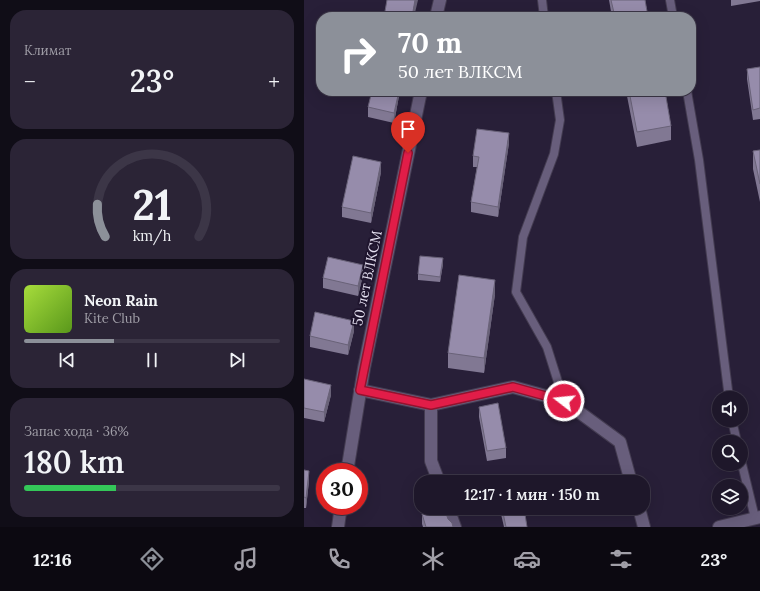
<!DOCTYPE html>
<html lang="ru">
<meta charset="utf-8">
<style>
body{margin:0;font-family:Lora,serif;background:#2b2436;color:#f1f3f6;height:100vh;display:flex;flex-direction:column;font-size:15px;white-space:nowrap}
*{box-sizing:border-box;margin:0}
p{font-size:13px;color:#a19fa8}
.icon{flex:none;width:22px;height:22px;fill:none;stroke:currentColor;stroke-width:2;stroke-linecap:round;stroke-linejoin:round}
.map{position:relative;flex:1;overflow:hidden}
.details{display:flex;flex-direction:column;gap:10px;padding:10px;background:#100d17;width:304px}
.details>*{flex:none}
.guide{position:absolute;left:12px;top:12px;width:380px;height:84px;border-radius:16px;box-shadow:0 4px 16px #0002,0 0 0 1px #3c3647;background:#8c9099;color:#fff;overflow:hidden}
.fabs{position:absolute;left:408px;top:391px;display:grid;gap:8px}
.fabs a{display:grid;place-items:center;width:36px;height:36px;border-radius:50%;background:#1e172a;box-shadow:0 4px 16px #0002,0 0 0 1px #3c3647;font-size:20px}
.speed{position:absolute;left:12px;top:463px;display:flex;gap:8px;font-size:20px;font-weight:700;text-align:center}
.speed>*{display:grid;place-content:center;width:52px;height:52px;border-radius:50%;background:#1e172a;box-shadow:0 4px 16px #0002,0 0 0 1px #3c3647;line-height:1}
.speed .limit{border:6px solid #d22;background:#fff;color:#111}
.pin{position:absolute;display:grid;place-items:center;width:34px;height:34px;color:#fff;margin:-41px -17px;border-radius:50% 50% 50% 0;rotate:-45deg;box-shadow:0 0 4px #0007}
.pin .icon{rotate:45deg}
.me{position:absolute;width:44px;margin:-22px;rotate:286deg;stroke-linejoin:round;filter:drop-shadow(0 0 3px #0008)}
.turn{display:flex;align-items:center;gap:14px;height:84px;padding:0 16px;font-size:18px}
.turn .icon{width:52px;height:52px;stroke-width:2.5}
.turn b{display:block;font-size:28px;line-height:34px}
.big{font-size:30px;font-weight:600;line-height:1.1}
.details .tile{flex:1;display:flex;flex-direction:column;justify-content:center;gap:6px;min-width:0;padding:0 14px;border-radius:16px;background:#2b2436}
.details .dial{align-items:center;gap:0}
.dial svg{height:104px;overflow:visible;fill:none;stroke:#3c3647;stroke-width:7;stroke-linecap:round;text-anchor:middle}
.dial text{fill:#f1f3f6;stroke:none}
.song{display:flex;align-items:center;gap:12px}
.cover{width:48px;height:48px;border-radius:6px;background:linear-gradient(135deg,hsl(80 70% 55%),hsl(90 70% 35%))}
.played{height:4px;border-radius:2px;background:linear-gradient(90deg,#8c9099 35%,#3c3647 35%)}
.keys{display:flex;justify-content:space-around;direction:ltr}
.heat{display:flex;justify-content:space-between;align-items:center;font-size:22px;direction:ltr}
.charge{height:6px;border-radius:3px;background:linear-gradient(90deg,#34c759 36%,#3c3647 0)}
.trip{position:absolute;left:110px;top:475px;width:236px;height:40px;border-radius:16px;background:#1e172a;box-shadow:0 4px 16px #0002,0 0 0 1px #3c3647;font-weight:600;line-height:40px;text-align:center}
.menu{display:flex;height:64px;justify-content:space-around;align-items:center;background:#0c0911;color:#a19fa8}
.menu .icon{width:28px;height:28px}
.menu .current{color:#8c9099}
.menu b{font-size:18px;color:#f1f3f6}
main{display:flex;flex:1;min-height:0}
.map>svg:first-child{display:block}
</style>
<main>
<section class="details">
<div class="tile"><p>Климат</p>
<div class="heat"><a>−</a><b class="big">23°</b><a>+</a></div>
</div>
<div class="tile dial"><svg viewBox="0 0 100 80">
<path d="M14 69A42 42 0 1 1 86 69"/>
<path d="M14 69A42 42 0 0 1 8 44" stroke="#8c9099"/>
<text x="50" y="56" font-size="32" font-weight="700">21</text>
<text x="50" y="72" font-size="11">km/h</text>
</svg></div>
<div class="tile">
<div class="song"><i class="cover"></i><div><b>Neon Rain</b><p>Kite Club</p></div></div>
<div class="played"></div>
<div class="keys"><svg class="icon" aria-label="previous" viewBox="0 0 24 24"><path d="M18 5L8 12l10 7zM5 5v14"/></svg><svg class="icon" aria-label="pause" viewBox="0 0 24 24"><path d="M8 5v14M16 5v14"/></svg><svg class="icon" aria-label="next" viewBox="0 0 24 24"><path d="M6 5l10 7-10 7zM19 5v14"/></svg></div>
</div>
<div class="tile"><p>Запас хода · 36%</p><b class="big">180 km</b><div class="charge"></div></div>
</section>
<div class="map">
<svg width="456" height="527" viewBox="0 0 456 527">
<rect width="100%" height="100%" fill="#281f38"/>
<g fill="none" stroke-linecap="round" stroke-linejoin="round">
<defs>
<path id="lane" d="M 238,0 L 240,17
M 366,0 L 369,17
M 252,91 L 256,120 L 250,154 L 219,237 L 212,292 L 243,347 L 260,401
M 383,91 L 395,160 L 425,398
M 428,420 L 433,442
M 437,460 L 451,518"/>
<path id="street" d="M 132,17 L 136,0
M 56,390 L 127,405 L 209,387 L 260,401 L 316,442 L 327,482
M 127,405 L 127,461 L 135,482
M 43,472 L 60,368 L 117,91
M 144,508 L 151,527
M 335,508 L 340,527
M 34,527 L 37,506
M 415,527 L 456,517"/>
</defs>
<!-- lane casing -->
<use href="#lane" stroke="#443c51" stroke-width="10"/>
<!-- street casing -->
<use href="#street" stroke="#443c51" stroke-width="14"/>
<!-- lane -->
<use href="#lane" stroke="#685e7c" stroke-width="8"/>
<!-- street -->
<use href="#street" stroke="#685e7c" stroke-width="12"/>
</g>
<!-- wall -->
<path fill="#817893" d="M 305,0 L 341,0 L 344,17 L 308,17 Z
M 427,0 L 456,0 L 456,1 L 427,6 Z
M 456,67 L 456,119 L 449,120 L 443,79 L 443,69 Z
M 95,91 L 95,96 L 90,123 L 64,117 L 64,107 Z
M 322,91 L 361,91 L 367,126 L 367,140 L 333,147 Z
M 205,143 L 194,217 L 167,212 L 167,202 L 173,167 L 169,167 L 169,156 Z
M 456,150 L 456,202 L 449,169 L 449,151 Z
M 77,172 L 67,223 L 38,217 L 38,207 Z
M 139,264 L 136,282 L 114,280 L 114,274 Z
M 59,275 L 54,296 L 19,288 L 19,278 Z
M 191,294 L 180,373 L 144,368 L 144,353 Z
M 50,331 L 44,355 L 6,347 L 6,336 Z
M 0,379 L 27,395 L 20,422 L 0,418 Z
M 175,407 L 202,448 L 202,458 L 183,461 L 175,417 Z
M 0,470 L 5,481 L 2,508 L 0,508 Z
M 197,508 L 220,508 L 223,527 L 200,527 L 197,514 Z
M 118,514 L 144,519 L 149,527 L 119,527 L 118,524 Z"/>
<!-- shaded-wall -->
<path fill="#696278" d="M 111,0 L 114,0 L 110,17 L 108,17 Z
M 95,91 L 95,96 L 90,123 L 90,113 Z
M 205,133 L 205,143 L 194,217 L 194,207 Z
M 77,162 L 77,172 L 67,223 L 67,213 Z
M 139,258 L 139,264 L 136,282 L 136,277 Z
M 59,265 L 59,275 L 54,296 L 54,286 Z
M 191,280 L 191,294 L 180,373 L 180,358 Z
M 50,321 L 50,331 L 44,355 L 44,345 Z
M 27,385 L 27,395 L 20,422 L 20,412 Z
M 5,471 L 5,481 L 2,508 L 2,498 Z"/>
<!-- building -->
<path fill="#968cab" stroke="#696278" d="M 83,0 L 111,0 L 108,17 L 80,17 Z
M 307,0 L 341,0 L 344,17 L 311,17 Z
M 456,67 L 456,108 L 449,110 L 443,69 Z
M 68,91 L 95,91 L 90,113 L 64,107 Z
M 325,91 L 361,91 L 367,126 L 333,132 Z
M 173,129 L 205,133 L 194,207 L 167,202 L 175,157 L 169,156 Z
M 456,150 L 456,184 L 449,151 Z
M 49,156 L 77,162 L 67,213 L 38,207 Z
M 116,256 L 139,258 L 136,277 L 114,274 Z
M 24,257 L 59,265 L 54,286 L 19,278 Z
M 155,275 L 191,280 L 180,358 L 144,353 Z
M 11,312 L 50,321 L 44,345 L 6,336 Z
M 0,379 L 27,385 L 20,412 L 0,408 Z
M 194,403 L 202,448 L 183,451 L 175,407 Z
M 0,470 L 5,471 L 2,498 L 0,497 Z
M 140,508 L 144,519 L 148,523 L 149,527 L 122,527 L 118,514 Z
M 198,508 L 220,508 L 223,527 L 202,527 Z"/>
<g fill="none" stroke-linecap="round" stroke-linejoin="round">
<defs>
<path id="route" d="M 104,153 L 56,390 L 127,405 L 209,387 L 260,401"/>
</defs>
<!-- route casing -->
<use href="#route" stroke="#92132f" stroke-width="10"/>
<!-- route -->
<use href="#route" stroke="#e11d48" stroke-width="7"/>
</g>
<g text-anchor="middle" stroke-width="4" stroke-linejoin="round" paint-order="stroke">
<!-- street labels -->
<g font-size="14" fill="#e4dff0" stroke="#1f152e">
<text transform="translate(63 278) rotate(-78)" y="5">50 лет ВЛКСМ</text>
</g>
</g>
</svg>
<div class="fabs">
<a><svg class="icon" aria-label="sound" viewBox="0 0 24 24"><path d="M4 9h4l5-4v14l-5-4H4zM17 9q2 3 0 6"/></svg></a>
<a><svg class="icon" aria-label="search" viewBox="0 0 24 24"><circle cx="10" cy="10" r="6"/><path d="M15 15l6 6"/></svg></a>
<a><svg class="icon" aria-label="layers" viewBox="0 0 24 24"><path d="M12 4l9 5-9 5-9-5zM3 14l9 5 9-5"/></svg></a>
</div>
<div class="speed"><div class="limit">30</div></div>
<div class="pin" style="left:104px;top:153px;background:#d93025"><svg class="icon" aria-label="arrive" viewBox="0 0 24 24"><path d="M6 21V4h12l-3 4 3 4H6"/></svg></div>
<svg class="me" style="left:260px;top:401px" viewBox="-20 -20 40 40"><circle r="17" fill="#e11d48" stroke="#fff" stroke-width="3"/><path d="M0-11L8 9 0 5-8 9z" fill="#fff"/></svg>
<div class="trip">12:17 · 1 мин · 150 m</div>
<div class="guide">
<div class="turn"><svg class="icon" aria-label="right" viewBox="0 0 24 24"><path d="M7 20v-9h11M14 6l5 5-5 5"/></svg><div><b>70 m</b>50 лет ВЛКСМ</div></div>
</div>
</div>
</main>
<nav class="menu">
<b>12:16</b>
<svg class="icon current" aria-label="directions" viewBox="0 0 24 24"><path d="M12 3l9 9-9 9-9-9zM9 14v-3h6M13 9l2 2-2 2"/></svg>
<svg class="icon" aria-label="music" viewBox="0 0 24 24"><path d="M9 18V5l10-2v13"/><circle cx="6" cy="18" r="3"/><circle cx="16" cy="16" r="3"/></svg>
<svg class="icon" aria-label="phone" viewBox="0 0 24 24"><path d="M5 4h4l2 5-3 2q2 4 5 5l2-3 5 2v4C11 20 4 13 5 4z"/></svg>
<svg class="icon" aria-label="climate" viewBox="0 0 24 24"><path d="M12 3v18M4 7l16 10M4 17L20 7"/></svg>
<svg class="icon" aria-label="car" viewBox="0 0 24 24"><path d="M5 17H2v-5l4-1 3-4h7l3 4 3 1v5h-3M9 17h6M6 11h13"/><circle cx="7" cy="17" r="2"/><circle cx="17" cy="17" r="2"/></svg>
<svg class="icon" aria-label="filters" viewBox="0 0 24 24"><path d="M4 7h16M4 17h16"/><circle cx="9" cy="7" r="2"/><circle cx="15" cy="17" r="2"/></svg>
<b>23°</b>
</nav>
